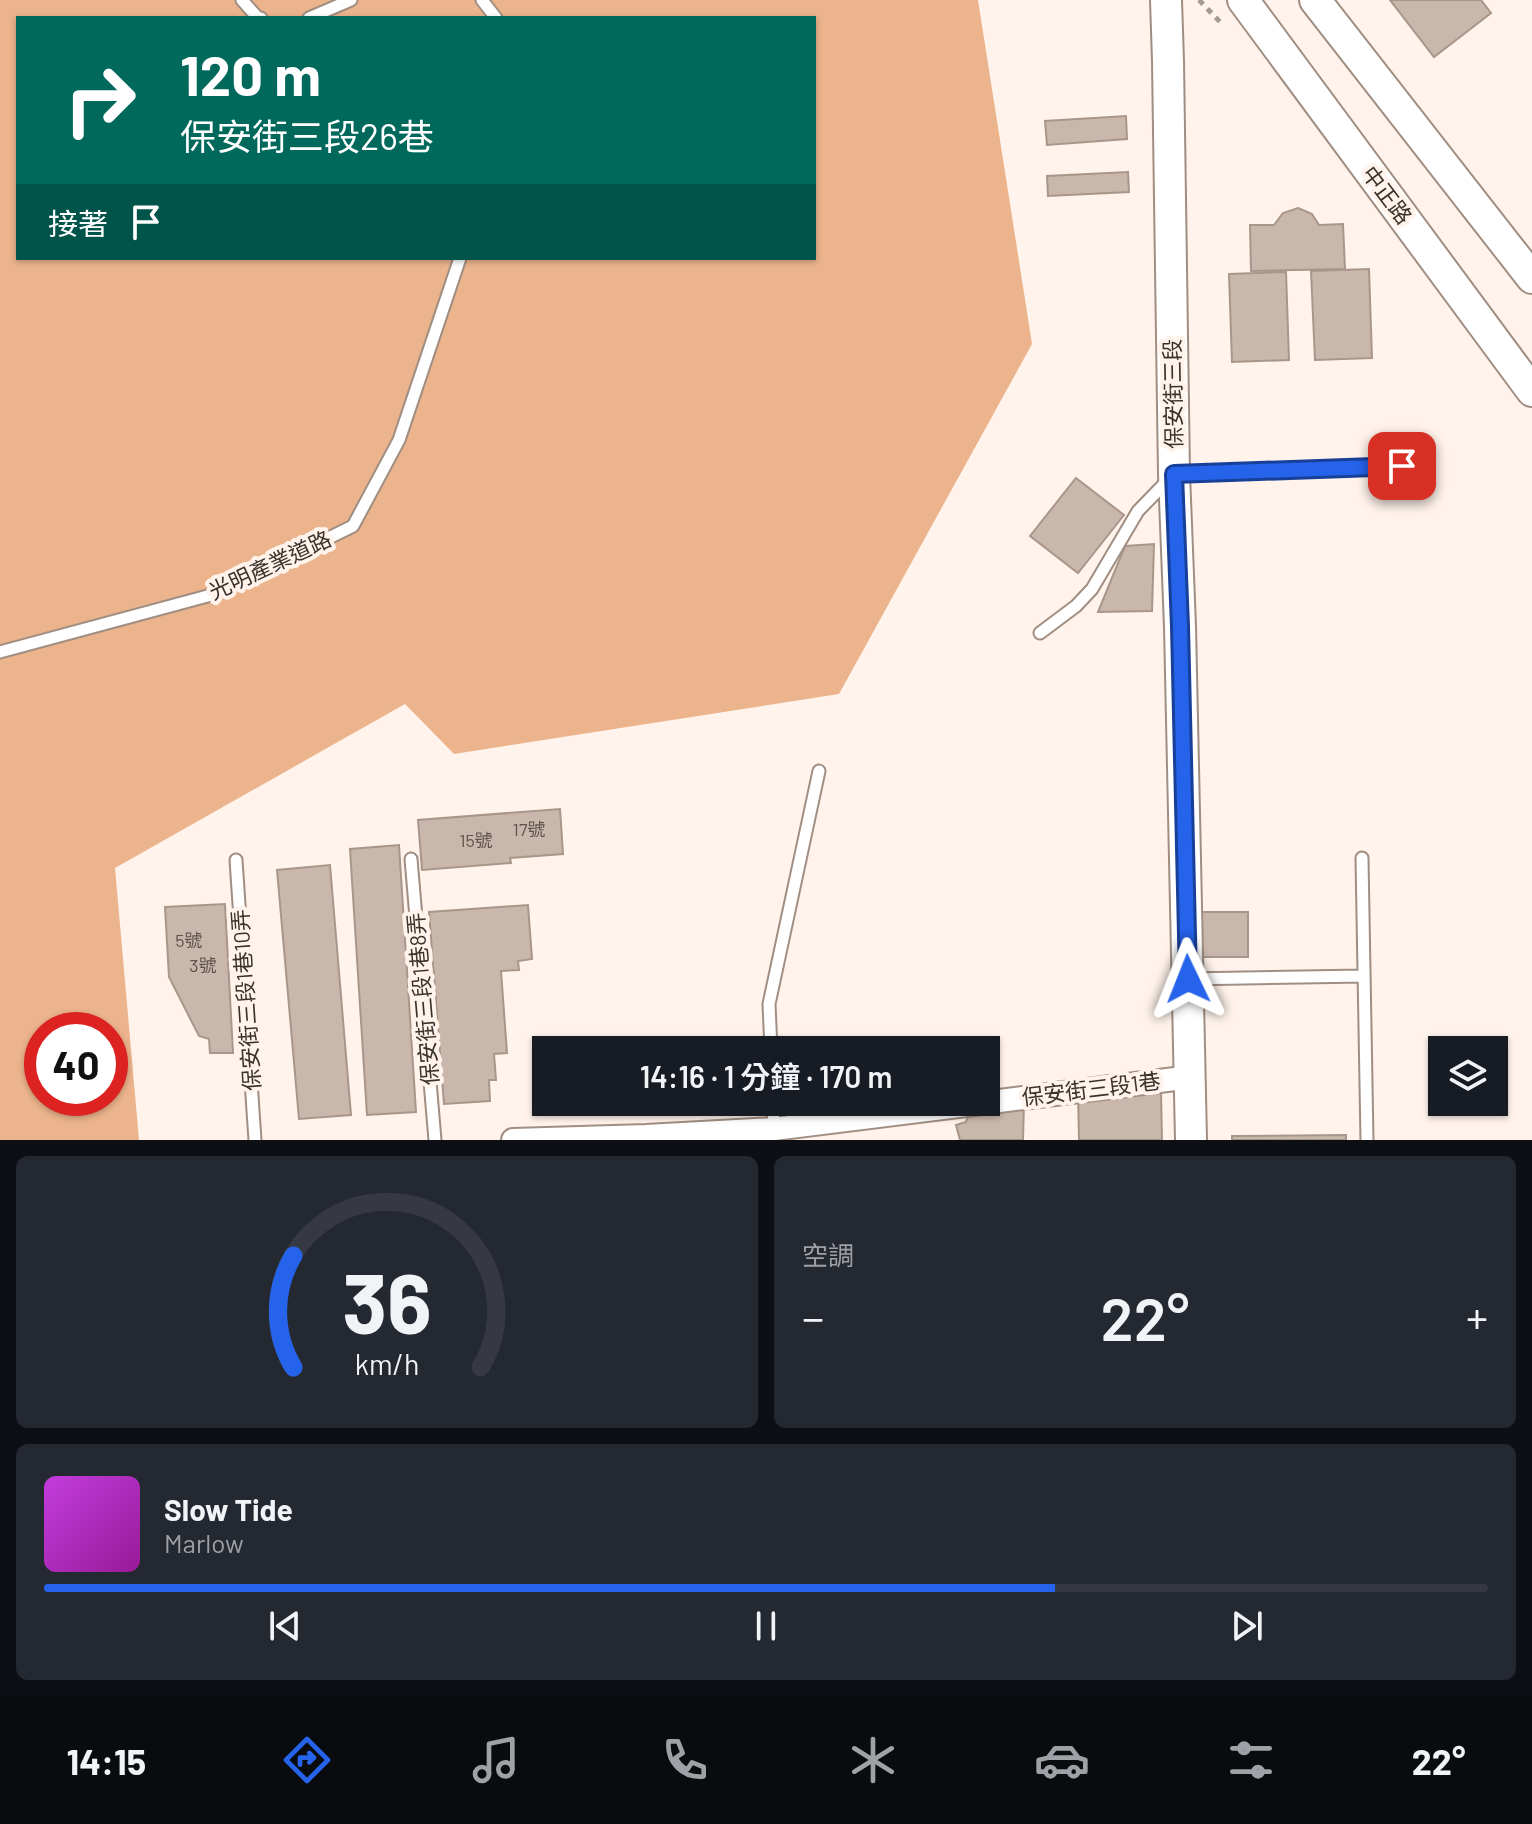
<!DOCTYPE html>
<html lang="zh-TW">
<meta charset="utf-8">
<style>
body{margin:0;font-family:Barlow,"Noto Sans TC",sans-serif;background:#242831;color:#f1f3f6;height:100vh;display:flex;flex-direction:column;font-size:30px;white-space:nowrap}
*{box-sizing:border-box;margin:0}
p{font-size:26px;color:#9ea1a6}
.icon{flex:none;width:44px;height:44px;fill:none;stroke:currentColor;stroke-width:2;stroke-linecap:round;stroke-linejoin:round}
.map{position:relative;height:1140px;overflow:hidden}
.drawer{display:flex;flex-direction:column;gap:16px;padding:16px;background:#0d0f14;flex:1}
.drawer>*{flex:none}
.hud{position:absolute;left:16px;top:16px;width:800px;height:244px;border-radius:0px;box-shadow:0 2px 6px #0004;background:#00695c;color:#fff;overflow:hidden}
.controls{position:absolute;left:1428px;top:1036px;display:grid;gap:16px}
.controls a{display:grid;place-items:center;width:80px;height:80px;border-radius:0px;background:#171b24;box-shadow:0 2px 6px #0004;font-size:40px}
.speed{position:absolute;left:24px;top:1012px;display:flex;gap:16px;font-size:40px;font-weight:700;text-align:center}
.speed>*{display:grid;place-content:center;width:104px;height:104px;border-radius:50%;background:#171b24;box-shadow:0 2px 6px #0004;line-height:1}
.speed .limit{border:12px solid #d22;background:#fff;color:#111}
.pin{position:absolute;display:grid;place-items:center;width:68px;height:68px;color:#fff;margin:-34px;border-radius:16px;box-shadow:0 4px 12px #0006}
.me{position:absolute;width:88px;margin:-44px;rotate:358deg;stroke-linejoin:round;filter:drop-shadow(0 0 6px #0008)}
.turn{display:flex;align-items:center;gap:28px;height:168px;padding:0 32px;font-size:36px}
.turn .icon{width:104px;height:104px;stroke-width:2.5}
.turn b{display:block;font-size:56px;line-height:68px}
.then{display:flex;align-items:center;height:76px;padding:0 32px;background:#0003;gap:16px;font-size:30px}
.big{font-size:60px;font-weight:600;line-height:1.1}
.drawer .widget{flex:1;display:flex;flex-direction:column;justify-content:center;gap:12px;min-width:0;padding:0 28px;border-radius:12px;background:#242831}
.drawer .dial{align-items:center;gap:0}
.dial svg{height:208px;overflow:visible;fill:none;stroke:#363941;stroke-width:7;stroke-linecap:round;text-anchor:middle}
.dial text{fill:#f1f3f6;stroke:none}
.song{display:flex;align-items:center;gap:24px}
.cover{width:96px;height:96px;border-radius:12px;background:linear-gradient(135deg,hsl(290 70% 55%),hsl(300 70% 35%))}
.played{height:8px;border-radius:4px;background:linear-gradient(90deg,#2563eb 70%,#363941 70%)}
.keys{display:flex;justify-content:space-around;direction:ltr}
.heat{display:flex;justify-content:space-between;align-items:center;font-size:44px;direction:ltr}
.drawer .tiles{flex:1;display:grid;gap:16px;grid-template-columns:1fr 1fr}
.widget:last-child{grid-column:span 2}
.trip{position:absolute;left:532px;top:1036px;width:468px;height:80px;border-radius:0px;background:#171b24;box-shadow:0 2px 6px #0004;font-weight:600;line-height:80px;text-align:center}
.tab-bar{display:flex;height:128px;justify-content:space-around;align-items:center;background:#090b0e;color:#9ea1a6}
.tab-bar .icon{width:56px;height:56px}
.tab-bar .current{color:#2563eb}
.tab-bar b{font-size:36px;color:#f1f3f6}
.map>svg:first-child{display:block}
</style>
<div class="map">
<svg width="1532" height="1140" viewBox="0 0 1532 1140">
<rect width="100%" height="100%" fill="#fff3eb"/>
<!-- green -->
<path fill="#ecb48d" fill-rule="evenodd" d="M 0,0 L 978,0 L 1032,344 L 839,694 L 454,754 L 405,704 L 115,868 L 139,1140 L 0,1140 ZM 18,18 L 814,18 L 814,258 L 18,258 ZM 42,1030 L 110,1030 L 110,1098 L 42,1098 Z"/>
<!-- building -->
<path fill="#cab7ab" stroke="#a8968a" stroke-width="2" d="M 1390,0 L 1481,0 L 1491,13 L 1434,57 Z
M 1126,116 L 1127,139 L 1047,145 L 1045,121 Z
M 1128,172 L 1129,192 L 1048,196 L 1047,176 Z
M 1298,208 L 1312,214 L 1319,225 L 1343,224 L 1345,269 L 1251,271 L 1250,225 L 1274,225 L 1283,213 Z
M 1369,269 L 1372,358 L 1315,360 L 1311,271 Z
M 1286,272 L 1289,360 L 1232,362 L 1229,274 Z
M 1076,478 L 1124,515 L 1078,573 L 1030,536 Z
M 1154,544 L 1152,611 L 1098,612 L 1125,546 Z
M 560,809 L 563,854 L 510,858 L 511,863 L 422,870 L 418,820 Z
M 399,845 L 416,1112 L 367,1115 L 350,849 Z
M 330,865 L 351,1115 L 299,1119 L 277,870 Z
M 225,904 L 233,1053 L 210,1053 L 209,1039 L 199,1036 L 169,977 L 165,907 Z
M 528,905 L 532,959 L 518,961 L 519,970 L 501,971 L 507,1053 L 494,1054 L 496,1080 L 489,1080 L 490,1101 L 444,1104 L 429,912 Z
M 1200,912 L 1248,912 L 1248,957 L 1200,957 Z
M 1161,1092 L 1162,1140 L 1079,1140 L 1078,1094 Z
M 1024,1102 L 1023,1140 L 960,1140 L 956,1125 L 966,1122 L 970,1109 Z
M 1346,1135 L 1346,1140 L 1232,1140 L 1232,1136 Z"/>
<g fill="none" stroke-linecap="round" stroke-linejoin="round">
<defs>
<path id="lane" d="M 242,0 L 258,18 L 261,18
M 482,0 L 496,18
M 309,18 L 351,0
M 1040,633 L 1076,606 L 1092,589 L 1138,511 L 1174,474 L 1402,466
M 0,652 L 215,594 L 353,526 L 399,440 L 460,258
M 1362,858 L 1367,1140
M 411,859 L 435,1140
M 236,860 L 255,1140
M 1188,979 L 1364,976
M 771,1050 L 769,1004 L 819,771
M 773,1102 L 774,1129"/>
<path id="street" d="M 513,1140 L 646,1136 L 774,1129 L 1191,1077"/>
<path id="secondary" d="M 1166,0 L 1168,61 L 1174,474 L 1180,626 L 1191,1140
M 1243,0 L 1532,391
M 1315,0 L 1532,278"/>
</defs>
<!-- lane casing -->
<use href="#lane" stroke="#a08e82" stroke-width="15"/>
<!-- street casing -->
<use href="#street" stroke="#a08e82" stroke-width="26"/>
<!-- secondary casing -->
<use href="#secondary" stroke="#a08e82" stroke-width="34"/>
<!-- path -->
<path stroke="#a49a94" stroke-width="5" stroke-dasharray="6 6" stroke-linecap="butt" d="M 1199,0 L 1223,25"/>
<!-- lane -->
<use href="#lane" stroke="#fff" stroke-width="11"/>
<!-- street -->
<use href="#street" stroke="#fff" stroke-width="22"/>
<!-- secondary -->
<use href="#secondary" stroke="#fff" stroke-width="30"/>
</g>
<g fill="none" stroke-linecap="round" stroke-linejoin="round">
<defs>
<path id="route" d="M 1188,979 L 1180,626 L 1174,474 L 1402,466"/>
</defs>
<!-- route casing -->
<use href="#route" stroke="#184099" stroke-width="20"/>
<!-- route -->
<use href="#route" stroke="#2563eb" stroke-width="14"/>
</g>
<g text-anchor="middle" stroke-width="8" stroke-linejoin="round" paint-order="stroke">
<!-- number labels -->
<g font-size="18" fill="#5e534c">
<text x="529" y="836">17號</text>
<text x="476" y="847">15號</text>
<text x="189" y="947">5號</text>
<text x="203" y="972">3號</text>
</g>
<!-- street labels -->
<g font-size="22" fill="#3a322d" stroke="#fff3eb">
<text transform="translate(1387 195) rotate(53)" y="8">中正路</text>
<text transform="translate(1173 394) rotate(-91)" y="8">保安街三段</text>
<text transform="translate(270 565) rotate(-25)" y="8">光明產業道路</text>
<text transform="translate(423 999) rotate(-95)" y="8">保安街三段1巷8弄</text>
<text transform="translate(246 1000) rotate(-94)" y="8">保安街三段1巷10弄</text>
<text transform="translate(1091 1089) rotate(-7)" y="8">保安街三段1巷</text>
</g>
</g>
</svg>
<div class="controls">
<a><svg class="icon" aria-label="layers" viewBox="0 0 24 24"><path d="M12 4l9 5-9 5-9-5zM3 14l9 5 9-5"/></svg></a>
</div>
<div class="speed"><div class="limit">40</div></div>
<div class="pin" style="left:1402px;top:466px;background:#d93025"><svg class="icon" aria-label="arrive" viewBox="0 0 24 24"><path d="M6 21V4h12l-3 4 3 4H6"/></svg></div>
<svg class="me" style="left:1188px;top:979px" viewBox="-20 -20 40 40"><path d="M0-17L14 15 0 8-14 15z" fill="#2563eb" stroke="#fff" stroke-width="4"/></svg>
<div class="trip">14:16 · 1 分鐘 · 170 m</div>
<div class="hud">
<div class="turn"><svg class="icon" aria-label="right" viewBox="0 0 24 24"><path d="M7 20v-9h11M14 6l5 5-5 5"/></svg><div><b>120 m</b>保安街三段26巷</div></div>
<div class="then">接著<svg class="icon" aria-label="arrive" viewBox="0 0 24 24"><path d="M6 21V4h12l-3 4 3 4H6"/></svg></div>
</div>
</div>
<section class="drawer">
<div class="tiles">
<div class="widget dial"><svg viewBox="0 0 100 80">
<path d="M14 69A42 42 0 1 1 86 69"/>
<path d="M14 69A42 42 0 0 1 14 26" stroke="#2563eb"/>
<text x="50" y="56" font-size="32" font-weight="700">36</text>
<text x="50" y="72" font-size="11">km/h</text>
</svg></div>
<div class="widget"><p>空調</p>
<div class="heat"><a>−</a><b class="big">22°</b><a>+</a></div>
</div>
<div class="widget">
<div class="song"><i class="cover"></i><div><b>Slow Tide</b><p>Marlow</p></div></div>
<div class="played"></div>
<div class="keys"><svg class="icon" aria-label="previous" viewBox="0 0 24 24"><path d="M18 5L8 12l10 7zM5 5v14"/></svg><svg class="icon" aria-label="pause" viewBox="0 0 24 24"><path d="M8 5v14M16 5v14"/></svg><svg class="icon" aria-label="next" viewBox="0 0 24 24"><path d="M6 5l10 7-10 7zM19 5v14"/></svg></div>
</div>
</div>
</section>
<nav class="tab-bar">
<b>14:15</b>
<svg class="icon current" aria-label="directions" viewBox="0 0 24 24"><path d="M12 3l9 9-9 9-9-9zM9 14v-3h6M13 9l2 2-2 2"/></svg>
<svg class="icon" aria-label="music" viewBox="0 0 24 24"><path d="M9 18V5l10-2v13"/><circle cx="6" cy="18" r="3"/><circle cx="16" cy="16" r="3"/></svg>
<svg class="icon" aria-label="phone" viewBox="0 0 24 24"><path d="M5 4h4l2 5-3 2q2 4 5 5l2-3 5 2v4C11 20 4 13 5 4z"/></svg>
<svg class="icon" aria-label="climate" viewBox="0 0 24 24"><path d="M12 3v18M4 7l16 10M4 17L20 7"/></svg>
<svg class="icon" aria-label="car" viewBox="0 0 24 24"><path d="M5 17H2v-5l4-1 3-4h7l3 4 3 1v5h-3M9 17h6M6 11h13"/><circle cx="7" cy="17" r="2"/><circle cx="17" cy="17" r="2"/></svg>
<svg class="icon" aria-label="filters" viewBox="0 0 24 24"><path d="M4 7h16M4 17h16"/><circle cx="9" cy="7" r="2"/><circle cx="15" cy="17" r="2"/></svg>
<b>22°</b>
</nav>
